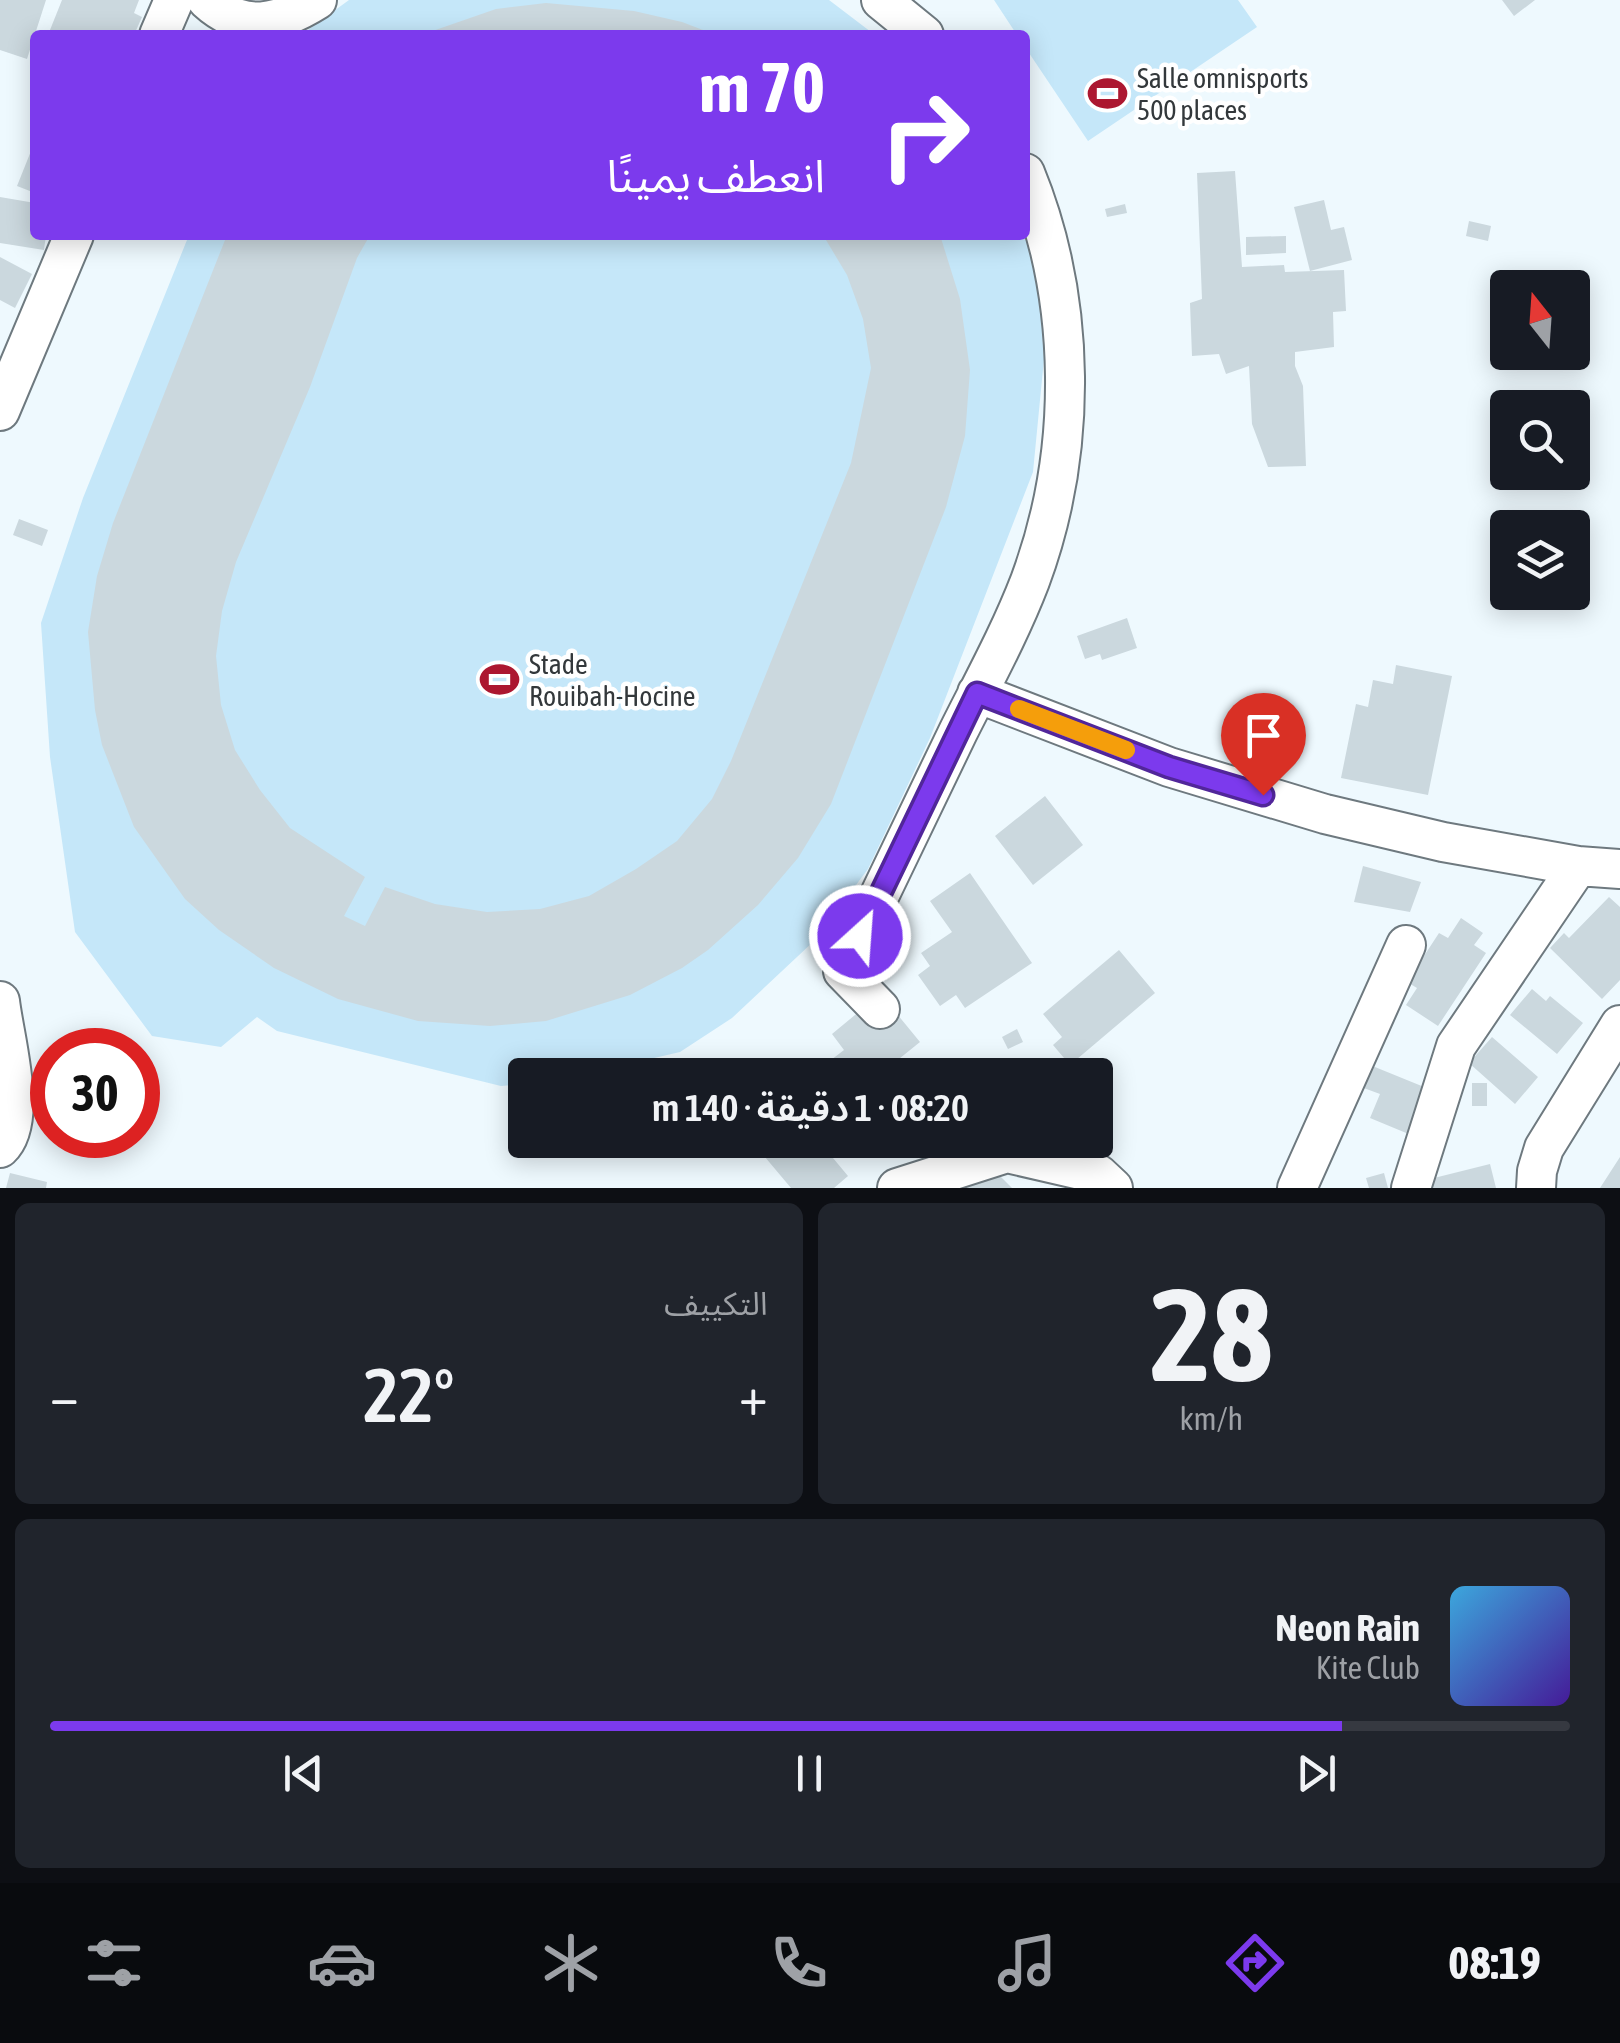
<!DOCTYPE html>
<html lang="ar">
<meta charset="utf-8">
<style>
body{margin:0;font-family:"Asap Condensed","Noto Sans Arabic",sans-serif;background:#20242c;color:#f1f3f6;direction:rtl;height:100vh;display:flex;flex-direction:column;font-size:38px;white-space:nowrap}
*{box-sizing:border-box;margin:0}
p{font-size:32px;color:#9ea1a6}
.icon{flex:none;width:55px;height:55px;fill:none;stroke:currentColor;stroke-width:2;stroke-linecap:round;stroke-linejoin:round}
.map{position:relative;height:1188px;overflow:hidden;direction:ltr}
.panel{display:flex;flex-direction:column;gap:15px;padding:15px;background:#0d0f14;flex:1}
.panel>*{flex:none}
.top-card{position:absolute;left:30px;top:30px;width:1000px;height:210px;border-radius:10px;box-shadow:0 5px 25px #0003;direction:rtl;background:#7c3aed;color:#fff;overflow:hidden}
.needle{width:65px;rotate:343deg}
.buttons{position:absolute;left:1490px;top:270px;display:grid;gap:20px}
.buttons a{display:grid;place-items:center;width:100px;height:100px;border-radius:10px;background:#171b24;box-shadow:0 5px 25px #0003;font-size:50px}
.speed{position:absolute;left:30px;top:1028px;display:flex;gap:20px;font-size:50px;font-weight:700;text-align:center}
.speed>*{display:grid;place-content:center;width:130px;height:130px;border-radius:50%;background:#171b24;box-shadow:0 5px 25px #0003;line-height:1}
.speed .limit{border:15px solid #d22;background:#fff;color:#111}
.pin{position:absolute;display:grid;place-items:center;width:85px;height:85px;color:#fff;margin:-102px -42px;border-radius:50% 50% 50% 0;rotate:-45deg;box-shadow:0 0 10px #0007}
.pin .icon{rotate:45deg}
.me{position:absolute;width:110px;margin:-55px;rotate:26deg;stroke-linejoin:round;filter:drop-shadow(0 0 8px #0008)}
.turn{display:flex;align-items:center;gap:35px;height:210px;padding:0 40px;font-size:45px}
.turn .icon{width:130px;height:130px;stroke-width:2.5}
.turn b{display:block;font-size:70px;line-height:85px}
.big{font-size:75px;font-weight:600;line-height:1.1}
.panel .widget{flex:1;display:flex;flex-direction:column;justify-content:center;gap:15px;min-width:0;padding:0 35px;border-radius:15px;background:#20242c}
.panel .dial{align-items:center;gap:0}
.dial b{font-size:130px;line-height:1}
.song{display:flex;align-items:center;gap:30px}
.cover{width:120px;height:120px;border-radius:15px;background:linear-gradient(135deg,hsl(200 70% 55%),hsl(260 70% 35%))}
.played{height:10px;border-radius:5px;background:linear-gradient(90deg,#7c3aed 85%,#363941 85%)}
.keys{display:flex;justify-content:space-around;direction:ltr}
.heat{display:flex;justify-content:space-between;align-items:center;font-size:55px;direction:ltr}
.panel .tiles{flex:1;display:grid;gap:15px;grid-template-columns:1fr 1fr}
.widget:last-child{grid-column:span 2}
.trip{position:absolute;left:508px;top:1058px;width:605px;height:100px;border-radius:10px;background:#171b24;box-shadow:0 5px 25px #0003;font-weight:600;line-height:100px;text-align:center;direction:rtl}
.menu{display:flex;height:160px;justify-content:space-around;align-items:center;background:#090b0e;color:#9ea1a6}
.menu .icon{width:70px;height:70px}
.menu .active{color:#7c3aed}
.menu b{font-size:45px;color:#f1f3f6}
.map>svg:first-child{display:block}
</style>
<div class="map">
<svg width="1620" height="1188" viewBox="0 0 1620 1188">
<rect width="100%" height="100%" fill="#eef9fe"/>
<!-- green -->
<path fill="#c5e7f9" d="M 349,0 L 829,0 L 875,35 L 301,35 Z
M 994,0 L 1238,0 L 1257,27 L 1088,141 L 1025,47 L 1025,35 L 1017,35 Z
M 189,235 L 1025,235 L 1038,274 L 1044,359 L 1033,472 L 930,738 L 868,869 L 813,942 L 732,1018 L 680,1052 L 581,1075 L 525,1075 L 525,1084 L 501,1086 L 277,1031 L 257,1017 L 221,1047 L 152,1036 L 75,932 L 50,757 L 41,623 L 83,498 Z"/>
<!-- building -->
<path fill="#cbd8de" d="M 0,0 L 46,0 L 27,59 L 0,50 Z
M 62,0 L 139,0 L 134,13 L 142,17 L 134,35 L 48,35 Z
M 1502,0 L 1535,0 L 1514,16 Z
M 546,3 L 634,11 L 682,22 L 716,35 L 421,35 L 496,9 Z
M 35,141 L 35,193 L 17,186 Z
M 1235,171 L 1242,267 L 1284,265 L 1285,272 L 1344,270 L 1346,311 L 1333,312 L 1334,347 L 1295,352 L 1295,366 L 1303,386 L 1306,466 L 1268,467 L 1252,424 L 1249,366 L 1226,374 L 1219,354 L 1192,356 L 1190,303 L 1202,299 L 1197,173 Z
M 0,197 L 35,203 L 35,235 L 46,235 L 44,250 L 0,243 Z
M 1324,200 L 1331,230 L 1344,227 L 1352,260 L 1310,271 L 1294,207 Z
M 1125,204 L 1127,213 L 1107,217 L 1105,209 Z
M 1469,221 L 1491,226 L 1488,241 L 1466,236 Z
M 227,235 L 370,235 L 357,258 L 310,387 L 236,562 L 222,611 L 216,656 L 221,705 L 235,750 L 260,790 L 290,828 L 365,877 L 344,916 L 365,926 L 385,887 L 435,904 L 487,912 L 540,909 L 589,896 L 636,869 L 677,841 L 712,799 L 731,761 L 851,463 L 871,368 L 863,319 L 847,275 L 823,235 L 940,235 L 960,299 L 970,370 L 965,436 L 946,507 L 831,804 L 798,858 L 758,905 L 708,950 L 682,968 L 630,995 L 546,1021 L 490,1026 L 418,1021 L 338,999 L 274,968 L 219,930 L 185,899 L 134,827 L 102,745 L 95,710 L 88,632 L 97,576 L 113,523 Z
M 1286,236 L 1286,253 L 1246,255 L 1246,237 Z
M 0,257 L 32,274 L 15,308 L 0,300 Z
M 19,519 L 48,530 L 42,546 L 13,535 Z
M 1127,618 L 1137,648 L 1102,660 L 1100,654 L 1085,659 L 1077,636 Z
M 1396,665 L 1452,676 L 1428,795 L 1341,778 L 1356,704 L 1368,707 L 1373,680 L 1393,684 Z
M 1045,796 L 1083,845 L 1033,885 L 995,836 Z
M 1363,866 L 1421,882 L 1410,912 L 1354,902 Z
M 970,873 L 1032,963 L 965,1008 L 956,995 L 940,1006 L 918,975 L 930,966 L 921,953 L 952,932 L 930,901 Z
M 1609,897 L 1620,907 L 1620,980 L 1602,999 L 1550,948 L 1564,933 L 1569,938 Z
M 1461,918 L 1483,933 L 1474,945 L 1486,953 L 1438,1026 L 1406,1005 L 1417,988 L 1407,982 L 1439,933 L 1448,938 Z
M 1119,950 L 1155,993 L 1070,1065 L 1053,1045 L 1062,1037 L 1043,1014 Z
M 1532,989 L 1546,1001 L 1550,996 L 1583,1023 L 1557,1054 L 1510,1015 Z
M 888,1003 L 920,1042 L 879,1075 L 843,1075 L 831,1060 L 844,1050 L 832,1034 L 861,1010 Z
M 1017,1029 L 1023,1042 L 1008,1049 L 1002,1037 Z
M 1492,1037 L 1538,1077 L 1515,1104 L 1469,1063 Z
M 1370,1065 L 1429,1089 L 1411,1135 L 1370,1118 L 1380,1094 L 1361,1087 Z
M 1472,1083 L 1487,1083 L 1487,1106 L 1472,1106 Z
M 772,1140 L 818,1140 L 848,1176 L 834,1188 L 791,1188 L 759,1150 Z
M 1620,1157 L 1620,1188 L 1600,1188 Z
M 985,1161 L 1012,1188 L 944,1188 Z
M 1490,1164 L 1496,1188 L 1428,1188 L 1426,1180 Z
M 10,1173 L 47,1182 L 46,1188 L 6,1188 Z
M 1384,1173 L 1388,1188 L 1369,1188 L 1366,1178 Z"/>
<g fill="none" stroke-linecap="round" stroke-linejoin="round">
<defs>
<path id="minor" d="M 207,0 C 243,33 279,24 317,0
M 881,0 L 924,35
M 159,35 L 174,0
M 0,411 L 74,235
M 977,693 L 1169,767 L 1325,814 L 1443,842 L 1578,866 L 1620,869
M 0,1001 C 4,1038 29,1121 0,1148
M 880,1009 L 843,971 C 881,891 920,812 958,732 C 983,682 1010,633 1030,581 C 1078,452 1077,300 1025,173
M 897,1188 L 1007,1153 L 1098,1174 L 1113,1188
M 1297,1188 L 1406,945
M 1411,1188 L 1456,1046 L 1578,866
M 1536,1188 L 1537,1171 L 1544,1148 L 1620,1025"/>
</defs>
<!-- minor casing -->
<use href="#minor" stroke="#6e797f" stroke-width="42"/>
<!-- minor -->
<use href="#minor" stroke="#fff" stroke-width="38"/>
</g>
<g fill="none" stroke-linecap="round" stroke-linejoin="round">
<defs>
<path id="route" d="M 860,936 L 977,693 L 1169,767 L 1263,795"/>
</defs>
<!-- route casing -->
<use href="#route" stroke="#51269a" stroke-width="25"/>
<!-- route -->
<use href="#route" stroke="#7c3aed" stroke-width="18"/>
<!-- slow -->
<path stroke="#f59e0b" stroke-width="18" d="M 1019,709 L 1126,750"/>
</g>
<!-- icons -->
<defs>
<symbol id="stadium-bare" viewBox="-9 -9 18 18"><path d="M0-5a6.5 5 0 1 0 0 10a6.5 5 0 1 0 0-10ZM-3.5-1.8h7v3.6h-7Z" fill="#ac1730" stroke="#fff" stroke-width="2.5" paint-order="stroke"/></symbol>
</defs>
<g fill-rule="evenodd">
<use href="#stadium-bare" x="1080" y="66" width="55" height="55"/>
<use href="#stadium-bare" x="472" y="652" width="55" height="55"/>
</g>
<g text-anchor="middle" stroke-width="9" stroke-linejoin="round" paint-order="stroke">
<!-- poi labels -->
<g font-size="28" fill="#33383b" stroke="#fff" text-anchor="start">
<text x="1137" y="88">Salle omnisports<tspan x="1137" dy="32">500 places</tspan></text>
<text x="529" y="674">Stade<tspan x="529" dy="32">Rouibah-Hocine</tspan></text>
</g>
</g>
</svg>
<div class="buttons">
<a><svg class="needle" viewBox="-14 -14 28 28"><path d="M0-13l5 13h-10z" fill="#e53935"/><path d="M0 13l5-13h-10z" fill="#9ea1a6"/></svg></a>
<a><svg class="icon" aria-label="search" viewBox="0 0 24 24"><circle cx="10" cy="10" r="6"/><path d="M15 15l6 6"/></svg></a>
<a><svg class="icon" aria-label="layers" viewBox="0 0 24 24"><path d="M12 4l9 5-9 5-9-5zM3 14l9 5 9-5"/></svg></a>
</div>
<div class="speed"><div class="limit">30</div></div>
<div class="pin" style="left:1263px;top:795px;background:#d93025"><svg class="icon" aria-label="arrive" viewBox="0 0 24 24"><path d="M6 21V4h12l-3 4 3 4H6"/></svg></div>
<svg class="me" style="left:860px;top:936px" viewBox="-20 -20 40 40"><circle r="17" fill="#7c3aed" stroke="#fff" stroke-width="3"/><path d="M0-11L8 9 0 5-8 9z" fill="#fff"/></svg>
<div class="trip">08:20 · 1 دقيقة · 140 m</div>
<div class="top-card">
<div class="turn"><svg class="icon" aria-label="right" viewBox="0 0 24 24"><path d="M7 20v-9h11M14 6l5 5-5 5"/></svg><div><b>70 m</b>انعطف يمينًا</div></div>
</div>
</div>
<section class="panel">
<div class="tiles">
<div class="widget dial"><b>28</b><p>km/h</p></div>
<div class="widget"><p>التكييف</p>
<div class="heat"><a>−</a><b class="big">22°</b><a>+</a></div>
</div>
<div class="widget">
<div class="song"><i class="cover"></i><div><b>Neon Rain</b><p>Kite Club</p></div></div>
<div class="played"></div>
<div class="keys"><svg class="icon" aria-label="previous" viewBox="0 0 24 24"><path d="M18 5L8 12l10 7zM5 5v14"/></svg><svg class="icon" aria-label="pause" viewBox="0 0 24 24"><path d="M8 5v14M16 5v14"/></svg><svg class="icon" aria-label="next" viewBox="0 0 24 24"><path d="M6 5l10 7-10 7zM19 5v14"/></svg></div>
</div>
</div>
</section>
<nav class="menu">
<b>08:19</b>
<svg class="icon active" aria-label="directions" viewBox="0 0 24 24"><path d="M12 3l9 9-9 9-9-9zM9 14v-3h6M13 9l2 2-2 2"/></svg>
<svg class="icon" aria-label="music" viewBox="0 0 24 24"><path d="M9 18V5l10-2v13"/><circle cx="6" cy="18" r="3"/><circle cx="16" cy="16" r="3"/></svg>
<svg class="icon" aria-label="phone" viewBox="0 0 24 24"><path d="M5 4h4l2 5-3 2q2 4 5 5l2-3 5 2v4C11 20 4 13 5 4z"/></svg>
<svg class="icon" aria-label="climate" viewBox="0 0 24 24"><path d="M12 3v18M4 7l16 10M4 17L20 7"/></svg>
<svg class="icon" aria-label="car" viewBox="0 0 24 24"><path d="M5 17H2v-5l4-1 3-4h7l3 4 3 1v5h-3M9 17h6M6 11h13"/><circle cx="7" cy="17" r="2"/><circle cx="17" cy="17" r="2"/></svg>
<svg class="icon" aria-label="filters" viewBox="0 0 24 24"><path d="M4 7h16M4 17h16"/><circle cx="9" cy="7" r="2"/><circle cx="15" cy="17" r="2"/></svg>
</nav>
